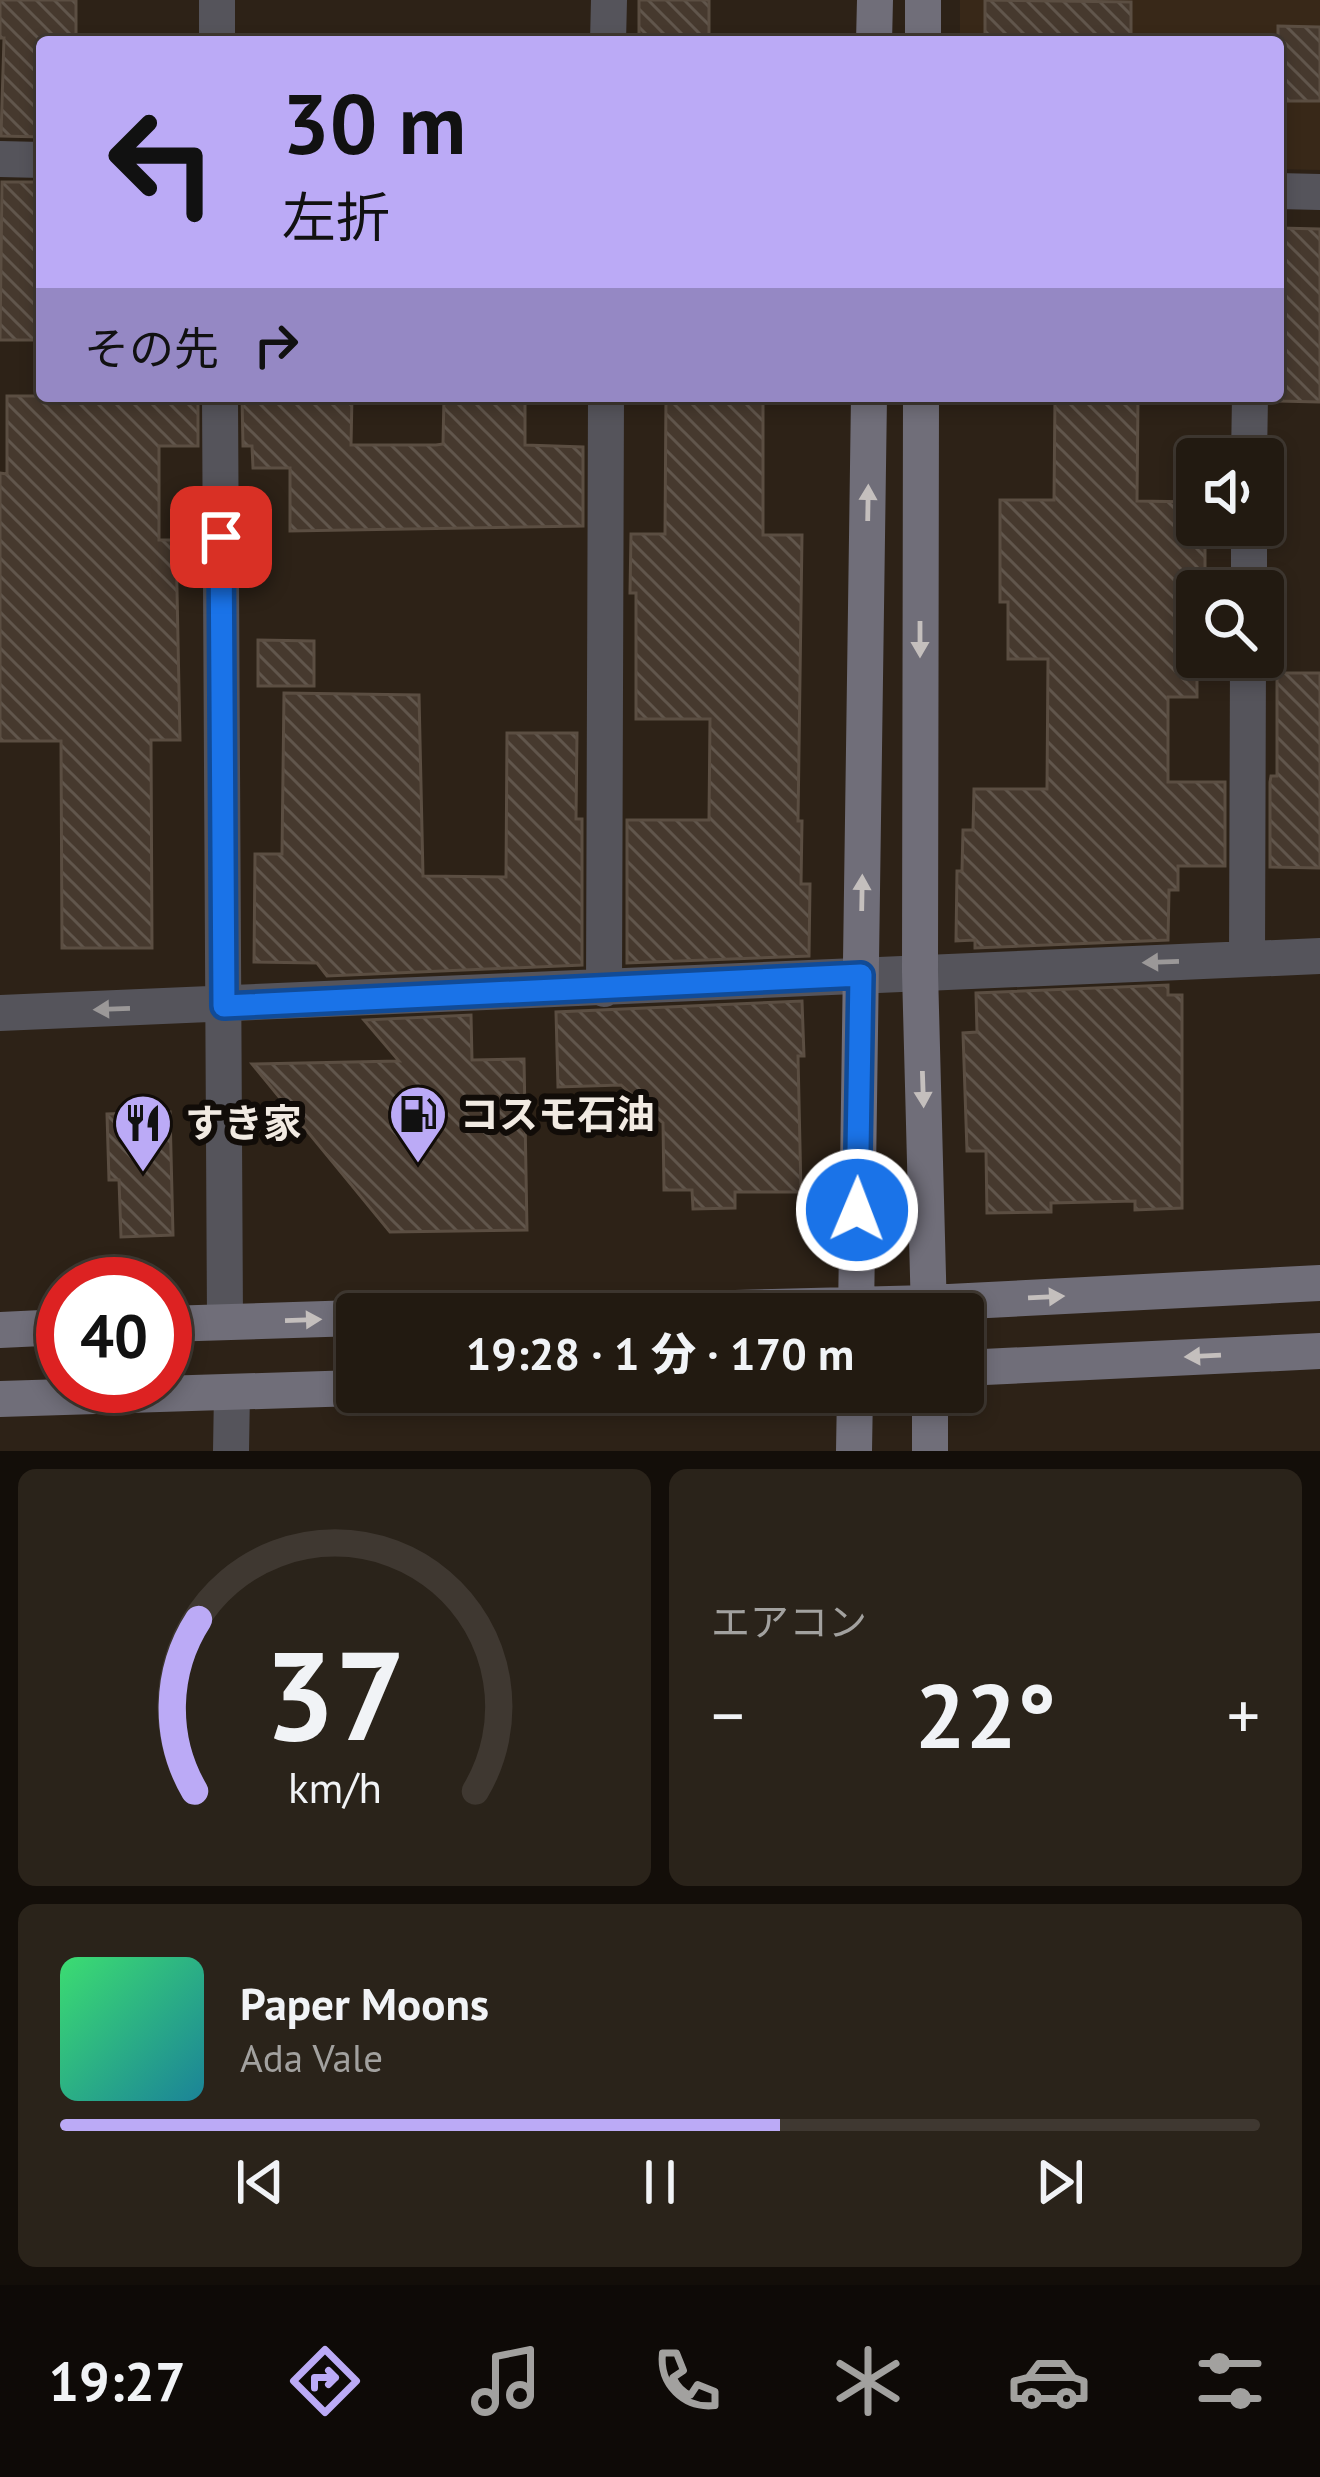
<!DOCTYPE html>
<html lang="ja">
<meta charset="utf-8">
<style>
body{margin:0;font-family:"PT Sans","Noto Sans JP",sans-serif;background:#2a231a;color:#f1f3f6;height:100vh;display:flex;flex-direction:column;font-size:45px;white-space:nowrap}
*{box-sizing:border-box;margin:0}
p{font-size:39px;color:#a2a19f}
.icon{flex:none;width:66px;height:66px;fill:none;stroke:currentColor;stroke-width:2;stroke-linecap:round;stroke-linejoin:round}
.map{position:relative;height:1451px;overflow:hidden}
.drawer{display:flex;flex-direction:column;gap:18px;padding:18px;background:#130e09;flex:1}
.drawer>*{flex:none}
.banner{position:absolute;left:36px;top:36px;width:1248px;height:366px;border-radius:12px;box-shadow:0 6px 18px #0003,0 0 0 3px #3f3831;background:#bbaaf6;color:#111;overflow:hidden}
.tools{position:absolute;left:1176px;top:438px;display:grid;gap:24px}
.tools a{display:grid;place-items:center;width:108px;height:108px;border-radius:12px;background:#221a11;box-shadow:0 6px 18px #0003,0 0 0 3px #3f3831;font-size:60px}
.speed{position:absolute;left:36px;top:1257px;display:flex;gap:24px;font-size:60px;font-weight:700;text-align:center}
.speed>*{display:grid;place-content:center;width:156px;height:156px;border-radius:50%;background:#221a11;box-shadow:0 6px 18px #0003,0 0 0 3px #3f3831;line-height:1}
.speed .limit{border:18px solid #d22;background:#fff;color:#111}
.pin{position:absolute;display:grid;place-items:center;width:102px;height:102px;color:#fff;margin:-51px;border-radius:24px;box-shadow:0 6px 18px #0006}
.me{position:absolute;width:132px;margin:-66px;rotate:1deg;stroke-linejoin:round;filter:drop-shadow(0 0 9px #0008)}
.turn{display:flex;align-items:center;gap:42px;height:252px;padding:0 48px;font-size:54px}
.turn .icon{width:156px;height:156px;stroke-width:2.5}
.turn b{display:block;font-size:84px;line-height:102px}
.then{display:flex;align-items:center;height:114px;padding:0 48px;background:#0003;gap:24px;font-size:45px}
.big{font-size:90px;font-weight:800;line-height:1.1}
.drawer .card{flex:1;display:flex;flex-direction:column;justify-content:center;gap:18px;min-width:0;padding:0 42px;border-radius:18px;background:#2a231a}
.drawer .dial{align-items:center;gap:0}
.dial svg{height:312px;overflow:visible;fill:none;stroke:#3f3831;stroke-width:7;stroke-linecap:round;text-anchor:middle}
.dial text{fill:#f1f3f6;stroke:none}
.song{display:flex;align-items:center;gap:36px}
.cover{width:144px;height:144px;border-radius:18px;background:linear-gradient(135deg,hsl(140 70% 55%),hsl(190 70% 35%))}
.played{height:12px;border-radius:6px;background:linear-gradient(90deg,#bbaaf6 60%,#3f3831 60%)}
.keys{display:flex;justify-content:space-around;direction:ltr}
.heat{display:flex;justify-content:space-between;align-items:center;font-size:66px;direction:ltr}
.drawer .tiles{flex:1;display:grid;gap:18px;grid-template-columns:1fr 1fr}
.card:last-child{grid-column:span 2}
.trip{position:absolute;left:336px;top:1293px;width:648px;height:120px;border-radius:12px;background:#221a11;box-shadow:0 6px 18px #0003,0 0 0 3px #3f3831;font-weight:800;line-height:120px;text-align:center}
.dock{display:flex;height:192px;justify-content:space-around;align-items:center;background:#0e0a07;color:#a2a19f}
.dock .icon{width:84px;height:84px}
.dock .current{color:#bbaaf6}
.dock b{font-size:54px;color:#f1f3f6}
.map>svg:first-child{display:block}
</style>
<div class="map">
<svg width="1320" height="1451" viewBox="0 0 1320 1451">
<defs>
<pattern id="building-back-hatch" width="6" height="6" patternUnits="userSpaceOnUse" patternTransform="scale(3)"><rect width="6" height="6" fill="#46392e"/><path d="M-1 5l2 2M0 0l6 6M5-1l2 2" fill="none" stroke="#61564c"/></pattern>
</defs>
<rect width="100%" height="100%" fill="#2d2217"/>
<!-- built -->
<path fill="#382818" d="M 960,0 L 1320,0 L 1320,170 L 1278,169 L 1278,42 L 960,42 Z"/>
<!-- building -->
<path fill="url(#building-back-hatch)" stroke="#5b4e42" stroke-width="3" d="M 0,0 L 76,0 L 76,42 L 42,42 L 42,137 L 1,136 L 4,38 L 0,38 Z
M 639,0 L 709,0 L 709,42 L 639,42 Z
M 985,0 L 1131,2 L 1131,42 L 985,42 Z
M 1278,26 L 1320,27 L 1320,101 L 1278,101 Z
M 2,182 L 42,182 L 42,340 L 0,340 Z
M 1280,228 L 1320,229 L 1320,402 L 1279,401 Z
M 7,396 L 198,396 L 198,446 L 159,446 L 159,540 L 176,540 L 180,740 L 151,740 L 152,948 L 62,948 L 61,741 L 0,741 L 0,473 L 7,474 Z
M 242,396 L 352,396 L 351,445 L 436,445 L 443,444 L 444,396 L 525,396 L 525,445 L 583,447 L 583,526 L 290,531 L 290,468 L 253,468 L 252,446 L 243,446 Z
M 666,396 L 763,396 L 763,535 L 802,535 L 798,821 L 802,821 L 801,884 L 810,884 L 809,956 L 627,963 L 627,820 L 709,820 L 710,719 L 636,719 L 636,593 L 630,593 L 631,534 L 665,534 Z
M 1055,396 L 1138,396 L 1137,501 L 1197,502 L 1197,525 L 1204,525 L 1205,547 L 1205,591 L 1197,591 L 1197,697 L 1168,697 L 1168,782 L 1225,782 L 1225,866 L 1178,866 L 1178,890 L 1169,890 L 1168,940 L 975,948 L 975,940 L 956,941 L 957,871 L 962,871 L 963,830 L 973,830 L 974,789 L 1047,789 L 1048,659 L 1008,659 L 1008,602 L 1000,602 L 1000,500 L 1054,500 Z
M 258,640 L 314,641 L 314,686 L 258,686 Z
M 1277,673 L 1320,673 L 1320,868 L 1270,867 L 1270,782 L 1271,776 L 1277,776 Z
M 284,693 L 419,695 L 423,876 L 506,877 L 507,733 L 577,733 L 576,819 L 582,819 L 582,965 L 327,976 L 317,963 L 254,962 L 255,854 L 282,854 Z
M 1168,985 L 1168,995 L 1182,995 L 1182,1208 L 1135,1210 L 1135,1201 L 1051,1203 L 1051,1212 L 987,1213 L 986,1151 L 967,1151 L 963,1033 L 977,1032 L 976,993 Z
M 802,1001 L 804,1056 L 798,1056 L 801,1192 L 735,1192 L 735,1208 L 693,1209 L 692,1190 L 664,1190 L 663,1123 L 621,1085 L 558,1087 L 556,1012 Z
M 471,1015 L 472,1060 L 524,1059 L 527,1230 L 390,1232 L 252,1064 L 399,1061 L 364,1020 Z
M 170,1112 L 173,1235 L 121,1237 L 119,1180 L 109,1180 L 107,1114 Z"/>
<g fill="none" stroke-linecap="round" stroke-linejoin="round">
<!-- street -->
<path stroke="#55545b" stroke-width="36" d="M 217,0 L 217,42
M 608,42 L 609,0
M 0,159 L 42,160
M 1278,191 L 1320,192
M 220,396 L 225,1322
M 1249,459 L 1250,396
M 1249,591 L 1249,525
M 1247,958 L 1248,657
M 604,989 L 606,396
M 0,1013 L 1320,956
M 231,1451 L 232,1392"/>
<!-- secondary -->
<path stroke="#706e79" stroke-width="36" d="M 874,42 L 875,0
M 923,42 L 923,0
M 921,396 L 920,972 L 929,1314
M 502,1314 L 929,1303 L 1320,1283
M 856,1314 L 869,396
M 165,1324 L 357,1318
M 0,1330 L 63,1327
M 963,1368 L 1320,1351
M 930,1392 L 930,1451
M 0,1399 L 357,1388
M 854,1451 L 855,1392"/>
</g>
<!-- one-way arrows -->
<defs><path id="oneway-solid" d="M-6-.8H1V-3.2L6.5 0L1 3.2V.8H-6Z" transform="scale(3)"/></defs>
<g fill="#c4bfbd">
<use href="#oneway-solid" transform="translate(868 503) rotate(-89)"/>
<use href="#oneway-solid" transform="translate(920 639) rotate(90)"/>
<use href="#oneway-solid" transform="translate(862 893) rotate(-89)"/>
<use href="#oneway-solid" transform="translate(923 1089) rotate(88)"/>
<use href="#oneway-solid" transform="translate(1046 1297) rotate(-3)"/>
<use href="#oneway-solid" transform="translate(303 1320) rotate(-2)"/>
<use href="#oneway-solid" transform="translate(1203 1356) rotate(177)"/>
</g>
<g fill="#9b9898">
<use href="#oneway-solid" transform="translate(1161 962) rotate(178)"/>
<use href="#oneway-solid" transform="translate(112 1009) rotate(178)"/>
</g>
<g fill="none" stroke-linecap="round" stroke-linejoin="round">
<defs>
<path id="route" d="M 221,537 L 224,1006 L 861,975 L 857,1210"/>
</defs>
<!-- route casing -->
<use href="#route" stroke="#114b97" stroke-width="30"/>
<!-- route -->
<use href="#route" stroke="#1a73e8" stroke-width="21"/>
</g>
<!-- icons -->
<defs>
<symbol id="fuel-pin" viewBox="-11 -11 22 30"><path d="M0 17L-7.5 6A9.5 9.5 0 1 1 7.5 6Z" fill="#bbaaf6" stroke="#110c08"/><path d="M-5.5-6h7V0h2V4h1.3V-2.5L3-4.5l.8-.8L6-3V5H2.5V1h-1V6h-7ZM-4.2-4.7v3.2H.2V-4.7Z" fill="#111"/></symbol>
<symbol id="restaurant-pin" viewBox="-11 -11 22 30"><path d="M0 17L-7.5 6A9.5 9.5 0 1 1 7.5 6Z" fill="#bbaaf6" stroke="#110c08"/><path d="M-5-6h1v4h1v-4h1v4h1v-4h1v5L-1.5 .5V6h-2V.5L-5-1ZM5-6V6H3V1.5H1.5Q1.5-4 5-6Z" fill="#111"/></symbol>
</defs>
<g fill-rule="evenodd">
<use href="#fuel-pin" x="385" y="1081" width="66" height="90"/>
<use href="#restaurant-pin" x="110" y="1090" width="66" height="90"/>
</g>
<g text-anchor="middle" stroke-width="12" stroke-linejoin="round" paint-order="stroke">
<!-- poi labels -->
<g font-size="39" font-weight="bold" fill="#f1eae2" stroke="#110c08" text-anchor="start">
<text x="460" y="1128">コスモ石油</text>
<text x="185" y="1137">すき家</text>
</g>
</g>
</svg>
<div class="tools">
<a><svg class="icon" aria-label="sound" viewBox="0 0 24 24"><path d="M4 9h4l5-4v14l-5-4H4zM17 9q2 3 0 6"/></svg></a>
<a><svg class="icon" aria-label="search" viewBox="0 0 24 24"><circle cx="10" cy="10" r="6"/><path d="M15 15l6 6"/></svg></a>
</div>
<div class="speed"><div class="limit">40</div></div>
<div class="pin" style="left:221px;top:537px;background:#d93025"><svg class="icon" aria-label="arrive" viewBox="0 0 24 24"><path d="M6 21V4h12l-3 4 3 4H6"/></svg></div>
<svg class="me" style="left:857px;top:1210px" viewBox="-20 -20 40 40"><circle r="17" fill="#1a73e8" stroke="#fff" stroke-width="3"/><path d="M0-11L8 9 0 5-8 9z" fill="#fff"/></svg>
<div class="trip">19:28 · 1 分 · 170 m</div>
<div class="banner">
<div class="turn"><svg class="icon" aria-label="left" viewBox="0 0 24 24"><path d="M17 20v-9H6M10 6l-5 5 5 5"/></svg><div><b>30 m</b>左折</div></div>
<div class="then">その先<svg class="icon" aria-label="right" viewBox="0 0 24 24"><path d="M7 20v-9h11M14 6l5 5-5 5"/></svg></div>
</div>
</div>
<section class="drawer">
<div class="tiles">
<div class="card dial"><svg viewBox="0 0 100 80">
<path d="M14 69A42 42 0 1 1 86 69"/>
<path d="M14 69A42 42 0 0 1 15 25" stroke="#bbaaf6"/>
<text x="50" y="56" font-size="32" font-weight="700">37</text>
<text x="50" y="72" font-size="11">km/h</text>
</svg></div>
<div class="card"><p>エアコン</p>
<div class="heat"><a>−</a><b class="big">22°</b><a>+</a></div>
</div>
<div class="card">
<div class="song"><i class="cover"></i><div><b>Paper Moons</b><p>Ada Vale</p></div></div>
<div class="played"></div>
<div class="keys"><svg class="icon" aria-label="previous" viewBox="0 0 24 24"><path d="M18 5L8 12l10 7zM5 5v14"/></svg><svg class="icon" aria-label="pause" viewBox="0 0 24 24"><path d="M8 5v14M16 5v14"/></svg><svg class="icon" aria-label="next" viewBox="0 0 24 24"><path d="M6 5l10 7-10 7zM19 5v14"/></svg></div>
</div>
</div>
</section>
<nav class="dock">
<b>19:27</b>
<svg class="icon current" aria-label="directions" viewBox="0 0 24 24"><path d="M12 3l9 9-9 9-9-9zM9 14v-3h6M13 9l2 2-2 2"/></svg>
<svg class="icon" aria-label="music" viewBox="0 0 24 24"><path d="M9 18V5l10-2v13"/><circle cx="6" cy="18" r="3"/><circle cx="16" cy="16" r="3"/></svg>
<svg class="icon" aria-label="phone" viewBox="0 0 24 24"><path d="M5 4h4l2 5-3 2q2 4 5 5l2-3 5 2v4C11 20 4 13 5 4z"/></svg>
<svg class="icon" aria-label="climate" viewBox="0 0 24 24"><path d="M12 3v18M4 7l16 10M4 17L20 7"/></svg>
<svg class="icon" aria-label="car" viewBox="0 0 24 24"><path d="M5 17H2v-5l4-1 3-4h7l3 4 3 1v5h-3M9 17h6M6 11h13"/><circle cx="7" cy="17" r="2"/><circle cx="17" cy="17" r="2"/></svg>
<svg class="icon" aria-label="filters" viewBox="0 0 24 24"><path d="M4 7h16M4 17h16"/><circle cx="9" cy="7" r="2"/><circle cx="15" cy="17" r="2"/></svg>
</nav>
